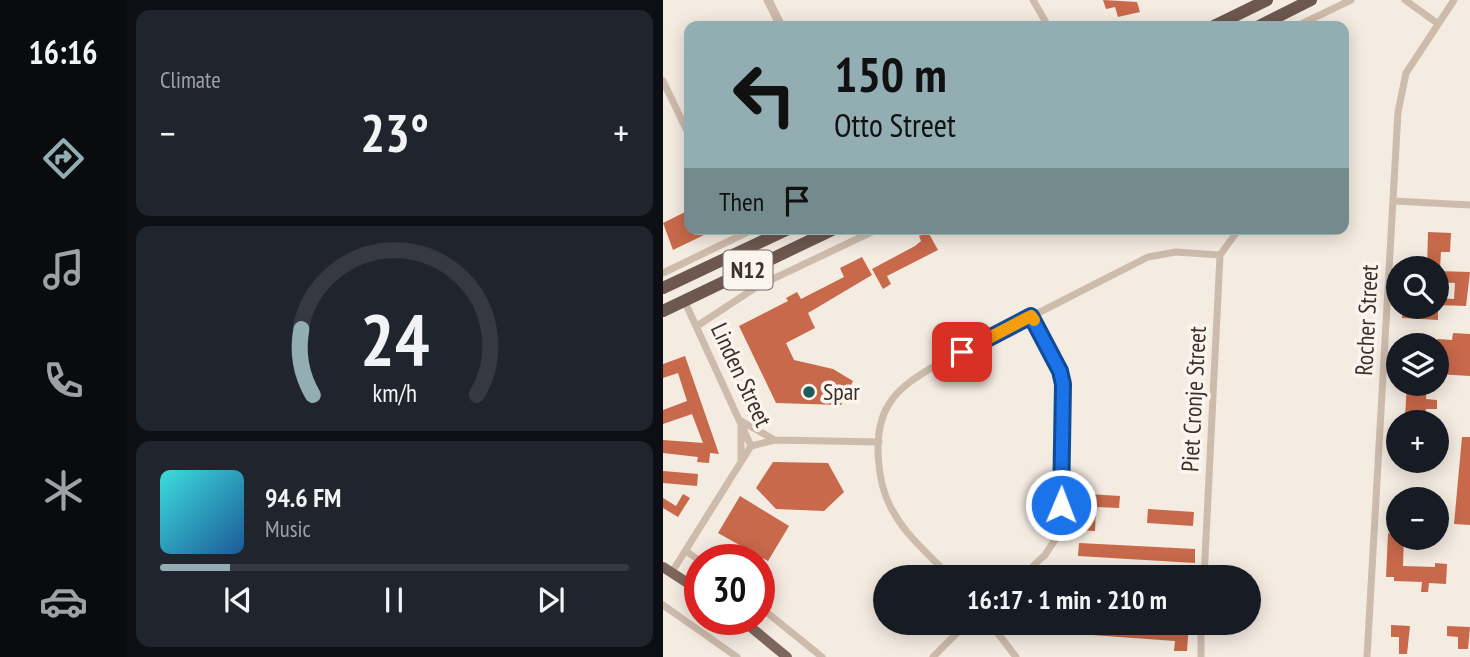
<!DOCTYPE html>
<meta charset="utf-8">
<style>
body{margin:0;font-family:"PT Sans Narrow",sans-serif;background:#20242c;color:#f1f3f6;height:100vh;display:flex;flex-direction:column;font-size:26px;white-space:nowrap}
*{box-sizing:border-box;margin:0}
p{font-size:23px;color:#9ea1a6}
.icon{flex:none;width:38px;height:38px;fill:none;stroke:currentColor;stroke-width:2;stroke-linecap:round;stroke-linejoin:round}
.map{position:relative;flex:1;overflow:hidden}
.sheet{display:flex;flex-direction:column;gap:10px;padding:10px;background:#0d0f14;width:537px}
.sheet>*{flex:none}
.hud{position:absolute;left:21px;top:21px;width:665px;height:214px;border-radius:14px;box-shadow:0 4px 18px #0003;background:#92aeb2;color:#111;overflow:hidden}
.buttons{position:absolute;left:723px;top:256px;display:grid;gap:14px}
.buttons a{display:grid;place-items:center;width:63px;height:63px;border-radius:50%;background:#171b24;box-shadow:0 4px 18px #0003;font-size:35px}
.speed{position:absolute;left:21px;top:544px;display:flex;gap:14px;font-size:35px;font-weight:700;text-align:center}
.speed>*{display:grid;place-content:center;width:91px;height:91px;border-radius:50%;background:#171b24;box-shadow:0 4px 18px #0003;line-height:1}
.speed .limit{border:10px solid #d22;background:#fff;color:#111}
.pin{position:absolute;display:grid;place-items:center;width:60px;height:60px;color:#fff;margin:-30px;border-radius:14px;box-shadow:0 4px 10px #0006}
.me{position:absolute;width:77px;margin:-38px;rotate:1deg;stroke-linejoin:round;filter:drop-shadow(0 0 5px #0008)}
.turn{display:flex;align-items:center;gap:24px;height:147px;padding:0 35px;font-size:32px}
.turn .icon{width:91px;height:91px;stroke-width:2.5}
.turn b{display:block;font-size:49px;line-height:60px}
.then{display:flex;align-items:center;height:66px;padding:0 35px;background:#0003;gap:14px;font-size:26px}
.big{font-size:52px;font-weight:700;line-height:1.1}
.sheet .tile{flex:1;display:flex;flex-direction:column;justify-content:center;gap:10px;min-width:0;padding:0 24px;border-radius:14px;background:#20242c}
.sheet .dial{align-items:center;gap:0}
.dial svg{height:182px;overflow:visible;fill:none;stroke:#363941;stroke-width:7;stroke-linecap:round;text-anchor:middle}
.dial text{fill:#f1f3f6;stroke:none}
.song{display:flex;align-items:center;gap:21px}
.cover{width:84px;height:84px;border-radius:10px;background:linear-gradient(135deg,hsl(180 70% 55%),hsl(210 70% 35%))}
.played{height:7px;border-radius:4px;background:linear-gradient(90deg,#92aeb2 15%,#363941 15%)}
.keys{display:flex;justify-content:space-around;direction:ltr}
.heat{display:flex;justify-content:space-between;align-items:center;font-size:38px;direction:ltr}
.trip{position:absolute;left:210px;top:565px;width:388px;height:70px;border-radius:35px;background:#171b24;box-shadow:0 4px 18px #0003;font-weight:700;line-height:70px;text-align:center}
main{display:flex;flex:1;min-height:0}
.menu{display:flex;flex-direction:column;width:126px;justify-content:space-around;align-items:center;background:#090b0e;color:#9ea1a6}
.menu .icon{width:49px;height:49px}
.menu .selected{color:#92aeb2}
.menu b{font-size:32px;color:#f1f3f6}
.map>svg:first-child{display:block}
</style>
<main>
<nav class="menu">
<b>16:16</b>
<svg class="icon selected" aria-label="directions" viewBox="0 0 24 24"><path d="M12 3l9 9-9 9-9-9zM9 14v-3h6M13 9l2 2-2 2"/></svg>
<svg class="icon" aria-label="music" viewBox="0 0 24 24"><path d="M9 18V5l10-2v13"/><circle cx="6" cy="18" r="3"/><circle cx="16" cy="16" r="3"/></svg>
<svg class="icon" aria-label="phone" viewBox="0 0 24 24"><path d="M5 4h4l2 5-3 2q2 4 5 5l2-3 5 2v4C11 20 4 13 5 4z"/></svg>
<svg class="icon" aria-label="climate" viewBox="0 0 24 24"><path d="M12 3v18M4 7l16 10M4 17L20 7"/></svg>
<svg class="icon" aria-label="car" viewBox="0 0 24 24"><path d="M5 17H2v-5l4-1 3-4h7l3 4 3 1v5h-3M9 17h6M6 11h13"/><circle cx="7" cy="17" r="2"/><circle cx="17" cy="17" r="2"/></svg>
</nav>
<section class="sheet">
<div class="tile"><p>Climate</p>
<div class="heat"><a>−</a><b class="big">23°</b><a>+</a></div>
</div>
<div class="tile dial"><svg viewBox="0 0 100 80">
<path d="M14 69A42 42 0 1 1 86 69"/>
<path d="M14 69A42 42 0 0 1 9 40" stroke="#92aeb2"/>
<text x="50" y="56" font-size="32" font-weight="700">24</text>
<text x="50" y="72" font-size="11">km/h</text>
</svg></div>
<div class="tile">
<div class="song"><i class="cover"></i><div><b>94.6 FM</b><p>Music</p></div></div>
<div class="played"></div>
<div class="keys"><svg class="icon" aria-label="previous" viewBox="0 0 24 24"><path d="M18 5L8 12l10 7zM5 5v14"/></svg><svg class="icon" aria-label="pause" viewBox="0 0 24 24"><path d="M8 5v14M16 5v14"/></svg><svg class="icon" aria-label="next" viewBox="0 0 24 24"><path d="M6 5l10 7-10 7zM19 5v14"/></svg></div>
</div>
</section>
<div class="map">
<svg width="807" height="657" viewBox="0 0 807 657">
<rect width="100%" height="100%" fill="#f4ebe1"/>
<!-- building -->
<path fill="#c8694b" d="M 440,0 L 474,2 L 477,12 L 455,17 L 452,7 L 443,9 Z
M 26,210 L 26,229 L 38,229 L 41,235 L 10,250 L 0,223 Z
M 265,232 L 275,250 L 224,276 L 228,284 L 220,289 L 209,269 L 252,246 L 258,241 L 256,236 Z
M 765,232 L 788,233 L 787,252 L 778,252 L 777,268 L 764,268 Z
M 199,257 L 209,275 L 145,313 L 152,328 L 123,343 L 131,360 L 170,369 L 190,381 L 178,405 L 113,403 L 76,326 L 125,301 L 123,298 L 134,292 L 138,299 L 181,277 L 177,268 Z
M 774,271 L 807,272 L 803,306 L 774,305 L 774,298 L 791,299 L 792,283 L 774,282 Z
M 740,306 L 775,306 L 775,320 L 739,318 Z
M 790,333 L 807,334 L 807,376 L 774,374 L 774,339 L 789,340 Z
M 22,356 L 56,454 L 47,453 L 46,463 L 34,462 L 35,457 L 0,453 L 0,440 L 40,443 L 29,414 L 0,424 L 0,410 L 24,401 L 15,373 L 0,378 L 0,364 Z
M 744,383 L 764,383 L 763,399 L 774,400 L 774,409 L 763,409 L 762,418 L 742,417 Z
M 799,437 L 807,437 L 807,525 L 791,524 Z
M 110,462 L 165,463 L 181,492 L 161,511 L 113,509 L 93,488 Z
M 0,471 L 35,474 L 34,486 L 0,483 Z
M 20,494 L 27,498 L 15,517 L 0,508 L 0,498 L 13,506 Z
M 425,494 L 457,496 L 456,508 L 433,507 L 432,531 L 413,530 L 414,518 L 424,518 Z
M 77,496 L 126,526 L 105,561 L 55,533 Z
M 485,509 L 531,512 L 530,526 L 484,523 Z
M 725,533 L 741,537 L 740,566 L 772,567 L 772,563 L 784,564 L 783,584 L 766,583 L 765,592 L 758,592 L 759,582 L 731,581 L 731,577 L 723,577 Z
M 416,543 L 532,549 L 532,563 L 415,556 Z
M 415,623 L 526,623 L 524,651 L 511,651 L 512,641 L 415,634 Z
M 728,625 L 747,626 L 744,654 L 736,654 L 736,637 L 728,637 Z
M 784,626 L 807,627 L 805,649 L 795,649 L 795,637 L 784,636 Z"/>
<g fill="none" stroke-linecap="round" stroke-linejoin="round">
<!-- minor -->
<path stroke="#cdbbac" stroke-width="7" d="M 370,0 L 385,26
M 742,0 L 774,23
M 634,26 L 688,0
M 0,81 L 26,135
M 731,201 L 807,205
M 0,273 L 91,229
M 21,300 L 88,446
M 34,326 L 95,286 L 215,229
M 78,421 L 110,439
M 78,459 L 78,425
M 23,551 L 37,561
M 9,572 L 88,446 L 112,440 L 216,442
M 288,578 C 269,557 244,537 231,513 C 214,486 208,432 226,404 C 237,386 258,374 275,364 L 485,257 L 513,252 L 557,255
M 357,578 L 382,555 L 397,532 L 399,384 L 397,371 L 368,316
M 541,578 L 557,255 L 576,229
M 0,605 L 74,657
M 96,606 L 159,657
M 327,623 L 353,657
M 270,657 L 304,623
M 538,657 L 538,623
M 704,657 L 735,112 L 743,73 L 791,0"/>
<!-- tertiary -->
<path stroke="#cdbbac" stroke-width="9" d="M 105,0 L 118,26"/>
<!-- primary -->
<path stroke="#7d675c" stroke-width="10" d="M 0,567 L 37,591
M 79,620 L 124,657"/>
<!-- trunk -->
<path stroke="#6c584f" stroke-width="12" d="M 551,26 L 604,0
M 596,26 L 648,0
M 0,288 L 125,229
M 0,311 L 171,229"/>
</g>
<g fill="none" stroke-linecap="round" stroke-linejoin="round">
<defs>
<path id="route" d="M 299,352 L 368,316 L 397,371 L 400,384 L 398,505"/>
</defs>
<!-- route casing -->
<use href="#route" stroke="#114b97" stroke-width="18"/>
<!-- route -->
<use href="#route" stroke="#1a73e8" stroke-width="12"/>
<!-- slow -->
<path stroke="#f59e0b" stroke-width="12" d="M 324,339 L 368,316 L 371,320"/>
</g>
<!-- markers -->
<circle fill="#1f5a5e" stroke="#fbf5ee" stroke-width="2.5" cx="146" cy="392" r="7"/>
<g text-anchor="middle" stroke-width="7" stroke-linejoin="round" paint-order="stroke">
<!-- shield labels -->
<rect fill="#fbf5ee" stroke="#756b66" stroke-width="2" x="60.5" y="250.5" width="49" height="39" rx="5"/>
<g font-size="23" font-weight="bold" fill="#3b302b">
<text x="85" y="278">N12</text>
</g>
<!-- street labels -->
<g font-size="24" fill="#3b302b" stroke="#fbf5ee">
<text transform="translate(704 320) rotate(-87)" y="8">Rocher Street</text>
<text transform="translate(78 375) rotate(65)" y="8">Linden Street</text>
<text transform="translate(531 399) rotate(-87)" y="8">Piet Cronje Street</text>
</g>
<!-- poi labels -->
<g font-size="24" fill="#3b302b" stroke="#fbf5ee" text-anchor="start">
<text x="160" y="400">Spar</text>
</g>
</g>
</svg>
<div class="buttons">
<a><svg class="icon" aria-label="search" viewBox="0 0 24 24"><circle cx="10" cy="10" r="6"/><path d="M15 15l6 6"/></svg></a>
<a><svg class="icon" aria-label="layers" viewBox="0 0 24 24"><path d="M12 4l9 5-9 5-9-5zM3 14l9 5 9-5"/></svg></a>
<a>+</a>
<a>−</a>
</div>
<div class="speed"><div class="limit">30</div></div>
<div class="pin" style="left:299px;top:352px;background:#d93025"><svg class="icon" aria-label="arrive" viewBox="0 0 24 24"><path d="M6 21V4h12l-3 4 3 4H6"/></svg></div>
<svg class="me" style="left:398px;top:505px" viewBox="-20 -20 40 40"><circle r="17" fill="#1a73e8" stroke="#fff" stroke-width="3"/><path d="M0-11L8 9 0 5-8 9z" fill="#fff"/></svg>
<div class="trip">16:17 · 1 min · 210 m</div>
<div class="hud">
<div class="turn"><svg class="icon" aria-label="left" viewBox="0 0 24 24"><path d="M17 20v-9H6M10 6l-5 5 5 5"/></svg><div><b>150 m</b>Otto Street</div></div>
<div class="then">Then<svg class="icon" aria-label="arrive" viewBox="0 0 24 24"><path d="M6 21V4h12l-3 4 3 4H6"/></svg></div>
</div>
</div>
</main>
